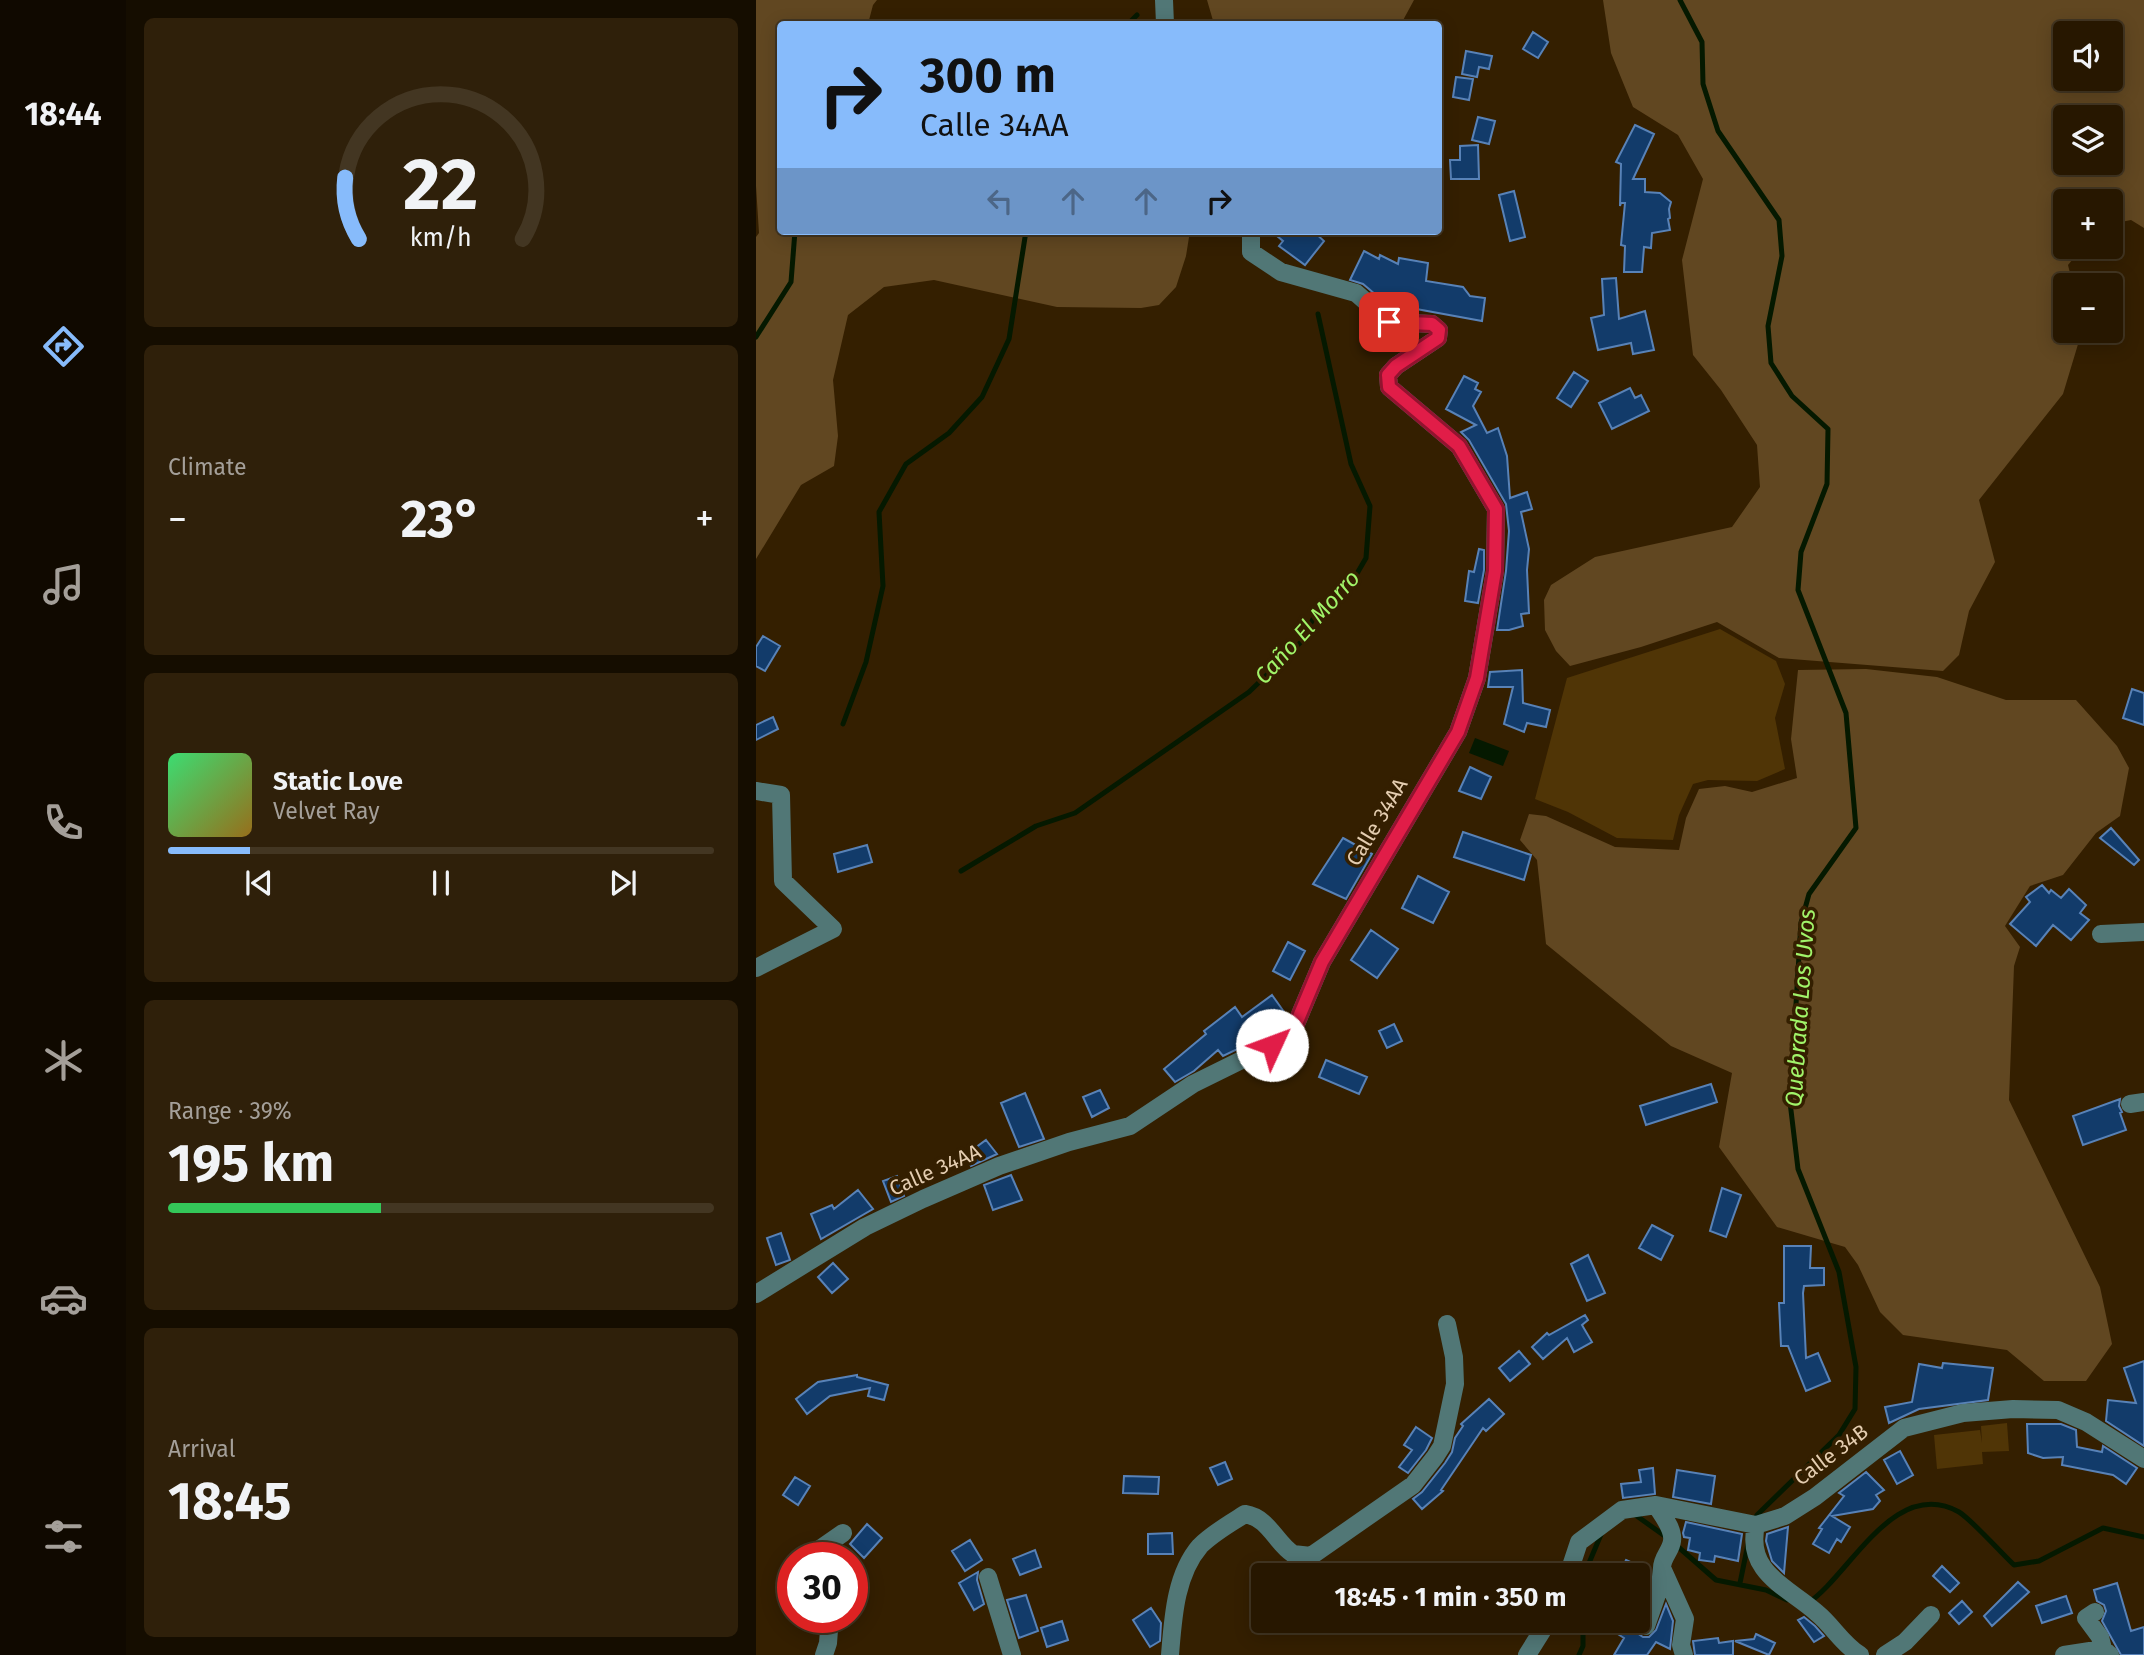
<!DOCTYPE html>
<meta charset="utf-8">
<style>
body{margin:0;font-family:"Fira Sans",sans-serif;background:#2f200a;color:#f1f3f6;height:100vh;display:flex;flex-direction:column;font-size:26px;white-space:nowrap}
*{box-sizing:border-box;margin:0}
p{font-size:23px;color:#a49f99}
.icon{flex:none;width:38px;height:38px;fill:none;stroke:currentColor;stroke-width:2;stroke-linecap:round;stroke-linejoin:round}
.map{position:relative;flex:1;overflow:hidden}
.drawer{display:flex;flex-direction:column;gap:18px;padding:18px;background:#150d00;width:630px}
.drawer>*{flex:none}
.hud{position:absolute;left:21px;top:21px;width:665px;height:214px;border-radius:7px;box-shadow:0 4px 18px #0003,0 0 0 2px #433622;background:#87bbfb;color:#111;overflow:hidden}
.buttons{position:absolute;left:1297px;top:21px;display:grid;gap:14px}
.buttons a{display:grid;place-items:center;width:70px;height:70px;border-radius:7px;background:#271700;box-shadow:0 4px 18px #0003,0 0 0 2px #433622;font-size:35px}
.speed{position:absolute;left:21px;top:1542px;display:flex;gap:14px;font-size:35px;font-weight:700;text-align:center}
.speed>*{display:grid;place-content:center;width:91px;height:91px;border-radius:50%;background:#271700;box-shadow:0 4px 18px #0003,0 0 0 2px #433622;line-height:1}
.speed .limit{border:10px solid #d22;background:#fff;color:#111}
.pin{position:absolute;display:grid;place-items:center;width:60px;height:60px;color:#fff;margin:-30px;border-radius:14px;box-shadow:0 4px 10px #0006}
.me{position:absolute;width:77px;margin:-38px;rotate:47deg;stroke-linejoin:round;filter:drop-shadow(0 0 5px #0008)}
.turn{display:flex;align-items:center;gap:24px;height:147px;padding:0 28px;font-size:32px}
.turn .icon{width:91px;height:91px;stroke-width:2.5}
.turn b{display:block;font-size:49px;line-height:60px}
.lanes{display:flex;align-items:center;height:66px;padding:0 28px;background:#0003;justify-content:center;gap:35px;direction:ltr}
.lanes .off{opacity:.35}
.big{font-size:52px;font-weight:700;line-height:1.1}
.drawer .widget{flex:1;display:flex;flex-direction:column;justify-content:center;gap:10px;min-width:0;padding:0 24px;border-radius:10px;background:#2f200a}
.drawer .dial{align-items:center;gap:0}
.dial svg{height:182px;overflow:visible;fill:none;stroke:#433622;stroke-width:7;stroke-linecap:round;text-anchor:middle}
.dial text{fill:#f1f3f6;stroke:none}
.song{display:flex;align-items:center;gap:21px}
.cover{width:84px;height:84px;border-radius:10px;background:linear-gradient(135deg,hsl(140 70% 55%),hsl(40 70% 35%))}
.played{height:7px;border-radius:4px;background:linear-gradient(90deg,#87bbfb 15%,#433622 15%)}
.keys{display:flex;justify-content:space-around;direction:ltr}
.heat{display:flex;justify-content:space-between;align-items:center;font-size:38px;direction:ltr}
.charge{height:10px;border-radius:5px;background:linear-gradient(90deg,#34c759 39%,#433622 0)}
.trip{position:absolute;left:495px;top:1563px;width:399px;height:70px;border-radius:7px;background:#271700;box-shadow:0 4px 18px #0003,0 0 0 2px #433622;font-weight:700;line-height:70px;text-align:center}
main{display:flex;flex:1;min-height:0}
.menu{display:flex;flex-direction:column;width:126px;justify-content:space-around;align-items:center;background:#100900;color:#a49f99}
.menu .icon{width:49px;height:49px}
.menu .on{color:#87bbfb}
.menu b{font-size:32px;color:#f1f3f6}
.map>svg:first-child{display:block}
</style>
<main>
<nav class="menu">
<b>18:44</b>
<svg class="icon on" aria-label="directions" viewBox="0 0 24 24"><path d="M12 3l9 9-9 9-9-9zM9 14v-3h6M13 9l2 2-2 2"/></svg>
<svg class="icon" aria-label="music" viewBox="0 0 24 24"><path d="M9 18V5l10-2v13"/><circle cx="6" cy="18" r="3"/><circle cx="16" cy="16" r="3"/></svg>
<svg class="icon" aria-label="phone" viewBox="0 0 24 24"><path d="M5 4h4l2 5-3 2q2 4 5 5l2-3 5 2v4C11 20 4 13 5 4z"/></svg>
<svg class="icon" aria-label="climate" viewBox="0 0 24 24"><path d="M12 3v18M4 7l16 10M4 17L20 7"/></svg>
<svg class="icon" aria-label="car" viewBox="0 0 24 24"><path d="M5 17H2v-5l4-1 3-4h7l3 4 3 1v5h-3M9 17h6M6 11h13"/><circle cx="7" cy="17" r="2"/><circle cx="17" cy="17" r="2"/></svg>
<svg class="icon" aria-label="filters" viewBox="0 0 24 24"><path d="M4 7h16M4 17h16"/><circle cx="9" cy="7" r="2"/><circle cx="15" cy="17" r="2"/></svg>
</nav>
<section class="drawer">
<div class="widget dial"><svg viewBox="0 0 100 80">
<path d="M14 69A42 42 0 1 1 86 69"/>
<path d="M14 69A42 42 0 0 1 8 42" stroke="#87bbfb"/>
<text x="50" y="56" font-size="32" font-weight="700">22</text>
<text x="50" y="72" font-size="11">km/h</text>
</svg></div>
<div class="widget"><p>Climate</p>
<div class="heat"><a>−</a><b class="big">23°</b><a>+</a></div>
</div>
<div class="widget">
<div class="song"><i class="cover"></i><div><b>Static Love</b><p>Velvet Ray</p></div></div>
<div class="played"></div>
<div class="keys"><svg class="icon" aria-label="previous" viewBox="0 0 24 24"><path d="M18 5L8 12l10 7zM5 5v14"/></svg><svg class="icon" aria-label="pause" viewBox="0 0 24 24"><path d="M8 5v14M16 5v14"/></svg><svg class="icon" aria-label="next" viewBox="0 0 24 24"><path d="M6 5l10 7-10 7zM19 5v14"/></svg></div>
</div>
<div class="widget"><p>Range · 39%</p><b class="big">195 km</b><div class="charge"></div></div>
<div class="widget"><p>Arrival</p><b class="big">18:45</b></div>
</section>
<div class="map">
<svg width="1388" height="1655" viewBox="0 0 1388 1655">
<rect width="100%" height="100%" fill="#341f00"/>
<!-- green -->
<path fill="#503506" d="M 964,629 L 1020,661 L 1029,684 L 1019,718 L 1029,769 L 1001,781 L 952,780 L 937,784 L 923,815 L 917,840 L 861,838 L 812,812 L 779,799 L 811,678 Z
M 1251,1423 L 1253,1451 L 1226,1452 L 1227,1464 L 1181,1469 L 1178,1435 L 1224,1430 L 1226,1443 L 1225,1426 Z"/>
<!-- forest -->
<path fill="#614721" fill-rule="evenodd" d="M 0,0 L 121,0 L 117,5 L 112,24 L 24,24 L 24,231 L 434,231 L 430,256 L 420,287 L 403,305 L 385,308 L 301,307 L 178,280 L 128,287 L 92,315 L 77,380 L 82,436 L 78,466 L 45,485 L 0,559 L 0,237 L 3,233 L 0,186 Z
M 451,0 L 658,0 L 645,24 L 458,24 Z
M 847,0 L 1388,0 L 1388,228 L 1375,220 L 1355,224 L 1354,201 L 1309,201 L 1309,247 L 1327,247 L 1312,265 L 1317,285 L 1309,285 L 1309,331 L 1326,331 L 1307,394 L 1223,500 L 1239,562 L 1213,611 L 1203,655 L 1187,671 L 1023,658 L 961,622 L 885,647 L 814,666 L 800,651 L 789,630 L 788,600 L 795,585 L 839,557 L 976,527 L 1004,487 L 1001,445 L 965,390 L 937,355 L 926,260 L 947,179 L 922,135 L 877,107 L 855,53 ZM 1309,33 L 1354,33 L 1354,79 L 1309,79 ZM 1309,117 L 1354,117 L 1354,163 L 1309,163 Z
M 1110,669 L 1181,677 L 1250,700 L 1320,700 L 1361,746 L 1373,768 L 1364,816 L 1340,833 L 1307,875 L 1274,886 L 1249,926 L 1264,947 L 1258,966 L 1253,1100 L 1344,1287 L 1356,1344 L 1330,1381 L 1288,1381 L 1251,1350 L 1147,1335 L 1124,1312 L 1102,1265 L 1089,1247 L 1021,1227 L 963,1147 L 976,1073 L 915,1046 L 790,944 L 781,860 L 764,840 L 773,814 L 790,816 L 859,847 L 923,850 L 930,818 L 943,789 L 969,786 L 996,792 L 1041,778 L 1035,739 L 1042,670 Z"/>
<!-- water -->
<path fill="#051900" d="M 719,738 L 753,751 L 747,766 L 713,753 Z"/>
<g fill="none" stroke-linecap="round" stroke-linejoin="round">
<!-- stream -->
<path stroke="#051900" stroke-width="5" d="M 924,0 L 946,42 L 947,84 L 962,131 L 1023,220 L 1026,256 L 1012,326 L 1015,363 L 1036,396 L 1072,429 L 1071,484 L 1045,552 L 1042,590 L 1090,713 L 1100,828 L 1053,894 L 1045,923 L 1034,1102 L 1042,1169 L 1083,1272 L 1100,1367 L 1099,1409 L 1083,1435 L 1001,1515 L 998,1522
M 372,24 L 381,15
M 0,337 L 35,282 L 39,231
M 87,724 L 110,662 L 127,586 L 123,512 L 150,464 L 193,433 L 226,397 L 253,339 L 270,231
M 205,871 L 280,826 L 319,813 L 493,692 L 546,641 L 561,611 L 592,589 L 610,558 L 614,506 L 595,464 L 562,314
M 878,1514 L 913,1539
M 920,1545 L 960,1580 L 1010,1590 L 1031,1600
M 828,1575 L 846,1532
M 984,1583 L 992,1544
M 1052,1603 C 1094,1575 1138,1476 1203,1512 C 1216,1520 1245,1553 1258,1565 L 1283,1561 L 1347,1528 L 1388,1537
M 823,1655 L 827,1646 L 827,1620"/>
</g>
<!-- building -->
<path fill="#123b6a" stroke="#5882b7" stroke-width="2" d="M 777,32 L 792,42 L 782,58 L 767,49 Z
M 710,51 L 736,56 L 733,69 L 723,67 L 721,77 L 706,74 Z
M 700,77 L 717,79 L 713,100 L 697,97 Z
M 722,117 L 739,121 L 733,144 L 716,140 Z
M 879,125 L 898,134 L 877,179 L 889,179 L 889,192 L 904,193 L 915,202 L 913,209 L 914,218 L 912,219 L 914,230 L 896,233 L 895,248 L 888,247 L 886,272 L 868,272 L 869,246 L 865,245 L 869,203 L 865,203 L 864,206 L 865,164 L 860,162 Z
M 722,145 L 723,179 L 695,179 L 694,160 L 704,160 L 704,146 Z
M 758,191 L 769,237 L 754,241 L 743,195 Z
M 515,231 L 557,231 L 568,241 L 549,265 L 523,246 L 527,241 Z
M 608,251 L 623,259 L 624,255 L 642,264 L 643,258 L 672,263 L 670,281 L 707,287 L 714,296 L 729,298 L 726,321 L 644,306 L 620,295 L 607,284 L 594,280 Z
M 860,278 L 863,319 L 889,311 L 898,350 L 877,354 L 875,343 L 842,350 L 835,318 L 848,315 L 846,279 Z
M 818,372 L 832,381 L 815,407 L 801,398 Z
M 708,376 L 722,383 L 719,389 L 725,392 L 717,406 L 731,433 L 742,428 L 751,456 L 754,498 L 771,492 L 776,509 L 765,512 L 773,549 L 771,570 L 773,613 L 765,614 L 767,626 L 753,630 L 741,630 L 750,571 L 753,531 L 750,504 L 713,440 L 705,432 L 720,425 L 690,409 Z
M 874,388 L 879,398 L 885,395 L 893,411 L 856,429 L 843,403 Z
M 723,549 L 728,550 L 728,570 L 722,603 L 709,601 L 713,571 L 718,572 Z
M 7,636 L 24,646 L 9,671 L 0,666 L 0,647 Z
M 766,670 L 767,703 L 794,710 L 790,727 L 771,723 L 768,732 L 748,724 L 757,687 L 732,687 L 734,672 Z
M 1376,689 L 1388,693 L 1388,725 L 1367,718 Z
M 17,717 L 22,729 L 0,740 L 0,725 Z
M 714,767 L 735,777 L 725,799 L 703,791 Z
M 1355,828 L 1383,860 L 1378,865 L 1344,838 Z
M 707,832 L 775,855 L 768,880 L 698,857 Z
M 587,838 L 616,854 L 590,899 L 557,884 Z
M 111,845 L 116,862 L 82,872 L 78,854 Z
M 662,876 L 693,892 L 677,923 L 646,908 Z
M 1286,885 L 1293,893 L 1295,890 L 1305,898 L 1313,889 L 1330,905 L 1324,913 L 1333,920 L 1315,940 L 1297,925 L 1280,946 L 1254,924 L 1274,902 L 1270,897 Z
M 615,930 L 642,949 L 621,978 L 595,960 Z
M 532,942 L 549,951 L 534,980 L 517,971 Z
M 516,995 L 531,1016 L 516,1030 L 514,1027 L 490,1045 L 467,1056 L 462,1050 L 438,1071 L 419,1082 L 408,1069 L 450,1034 L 448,1031 L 479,1007 L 486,1017 Z
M 638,1024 L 646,1041 L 631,1048 L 623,1031 Z
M 570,1060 L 611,1077 L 603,1094 L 563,1077 Z
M 955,1084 L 961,1102 L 890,1125 L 884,1106 Z
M 344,1090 L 353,1108 L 336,1117 L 327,1097 Z
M 269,1093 L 288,1139 L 263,1147 L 245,1103 Z
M 1364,1099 L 1363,1106 L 1366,1112 L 1364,1113 L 1370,1130 L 1327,1145 L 1317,1116 Z
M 230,1140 L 241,1154 L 215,1166 L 208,1156 Z
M 255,1175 L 266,1200 L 237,1210 L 228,1185 Z
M 141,1176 L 148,1196 L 135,1202 L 127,1181 Z
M 966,1188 L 985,1195 L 970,1237 L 954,1231 Z
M 102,1190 L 117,1209 L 65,1239 L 55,1214 L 76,1205 L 78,1209 Z
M 896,1225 L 917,1236 L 905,1260 L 883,1248 Z
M 25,1233 L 34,1260 L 20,1265 L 11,1238 Z
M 1028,1246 L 1055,1246 L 1054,1268 L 1068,1268 L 1068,1285 L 1048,1286 L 1047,1293 L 1050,1358 L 1062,1353 L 1074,1381 L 1050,1391 L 1032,1346 L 1025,1346 L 1023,1303 L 1028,1303 Z
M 832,1255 L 849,1293 L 831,1301 L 815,1264 Z
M 77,1263 L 92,1279 L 76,1293 L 62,1277 Z
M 829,1315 L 832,1320 L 826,1325 L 836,1342 L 818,1352 L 811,1338 L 787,1359 L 776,1347 L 791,1333 L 793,1335 Z
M 763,1351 L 774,1364 L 754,1381 L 743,1368 Z
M 1388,1361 L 1388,1446 L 1350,1421 L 1352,1400 L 1380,1403 L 1368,1368 Z
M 1187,1363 L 1237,1368 L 1232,1400 L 1163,1409 L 1133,1423 L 1129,1407 L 1156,1402 L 1163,1364 L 1186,1368 Z
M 101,1375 L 101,1377 L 132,1385 L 128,1400 L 112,1396 L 114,1388 L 74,1396 L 51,1414 L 40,1399 L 62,1382 Z
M 733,1399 L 748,1414 L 730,1431 L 727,1428 L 685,1490 L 687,1491 L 666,1509 L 657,1499 L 666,1492 L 689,1463 L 696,1452 L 699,1438 L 707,1426 L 705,1424 Z
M 1271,1424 L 1305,1424 L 1320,1430 L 1321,1447 L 1346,1452 L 1347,1446 L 1381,1468 L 1370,1484 L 1357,1475 L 1306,1465 L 1307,1457 L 1287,1458 L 1272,1453 Z
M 660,1427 L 676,1438 L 670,1450 L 652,1473 L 643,1467 L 656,1450 L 648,1445 Z
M 1144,1451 L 1157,1475 L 1141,1484 L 1128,1460 Z
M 469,1462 L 476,1479 L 462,1485 L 454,1468 Z
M 897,1468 L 899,1494 L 867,1498 L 865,1484 L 885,1482 L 883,1470 Z
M 921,1470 L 959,1476 L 955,1504 L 917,1497 Z
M 1110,1472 L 1128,1490 L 1120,1495 L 1124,1501 L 1117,1509 L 1076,1516 L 1094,1527 L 1085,1542 L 1081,1539 L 1073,1553 L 1057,1544 L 1066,1529 L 1063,1528 L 1088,1496 L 1083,1493 Z
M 368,1476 L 403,1477 L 402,1494 L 367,1493 Z
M 39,1477 L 54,1486 L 42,1505 L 27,1495 Z
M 930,1522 L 986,1534 L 982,1561 L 959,1556 L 958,1562 L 943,1560 L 944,1553 L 932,1550 L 934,1538 L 928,1537 L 927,1533 Z
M 111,1524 L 126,1538 L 108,1558 L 94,1544 Z
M 1032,1527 L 1028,1573 L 1016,1561 L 1010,1541 L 1011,1534 Z
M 416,1533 L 417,1554 L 392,1554 L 392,1534 Z
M 214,1540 L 226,1560 L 209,1571 L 196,1551 Z
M 279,1550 L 285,1567 L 264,1575 L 257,1559 Z
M 870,1560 L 894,1571 L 893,1583 L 882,1614 L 882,1575 L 863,1575 Z
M 1186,1566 L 1203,1583 L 1194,1592 L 1177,1576 Z
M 222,1572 L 221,1580 L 228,1604 L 218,1610 L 203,1583 Z
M 1262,1582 L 1273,1592 L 1236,1626 L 1228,1616 Z
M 1361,1583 L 1375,1631 L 1388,1627 L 1388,1655 L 1365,1655 L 1346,1621 L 1350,1611 L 1348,1605 L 1341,1601 L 1338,1590 Z
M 270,1595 L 282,1631 L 263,1638 L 251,1600 Z
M 1310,1596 L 1316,1613 L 1286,1623 L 1280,1606 Z
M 1206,1601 L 1216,1612 L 1203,1624 L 1193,1613 Z
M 910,1604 L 917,1621 L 914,1649 L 900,1642 L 891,1655 L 858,1655 L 868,1638 L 840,1620 L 880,1620 L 881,1633 L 887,1637 L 893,1637 L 900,1630 Z
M 395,1608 L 405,1623 L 404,1641 L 394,1647 L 377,1620 Z
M 1048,1617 L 1059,1626 L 1068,1636 L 1058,1642 L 1042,1620 Z
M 306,1621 L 312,1640 L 291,1647 L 285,1628 Z
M 1000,1634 L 1019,1643 L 1013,1655 L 979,1641 L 998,1639 Z
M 962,1638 L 963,1643 L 977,1641 L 977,1655 L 939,1655 L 937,1641 Z"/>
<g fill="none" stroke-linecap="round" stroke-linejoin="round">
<!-- minor -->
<path stroke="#517776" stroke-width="18" d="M 408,0 L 409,24
M 0,791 L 25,795 L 27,881 L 77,929 L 0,968
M 1345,934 L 1388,932
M 1374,1104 L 1388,1102
M 0,1294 L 109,1227 L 167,1199 L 243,1166 L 313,1142 L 374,1126 L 437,1084 L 516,1045 L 540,1024 L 566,962 L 702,732 L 721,678 L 739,571 L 740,509 L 703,446 L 633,387 L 632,375 L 640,366 L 682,338 L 683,330 L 676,324 L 633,322 L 600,293 L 525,272 L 495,252 L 495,231
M 900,1505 C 906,1515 918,1529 916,1541 C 915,1551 906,1557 906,1568 L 929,1619 L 925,1645 L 928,1655
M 1000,1525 C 989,1573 1032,1587 1061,1613 C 1077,1626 1086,1644 1104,1655
M 58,1558 L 64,1549 L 87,1533
M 812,1575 L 823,1542 L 866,1510 L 900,1505 L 1000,1525 L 1029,1516 L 1059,1497 L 1148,1428 L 1207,1413 L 1257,1409 L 1302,1410 L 1330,1422 L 1388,1459
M 232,1577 L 256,1655
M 1339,1612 L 1330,1618 L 1344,1637 L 1347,1649
M 890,1626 L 904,1586 L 906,1568
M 68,1655 L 72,1643 L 74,1617
M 414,1655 C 417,1619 419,1575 444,1546 C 457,1533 473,1524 489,1514 C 513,1518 519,1542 537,1554 L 555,1556 L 657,1485 L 679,1457 L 686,1446 L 699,1384 L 698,1357 L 691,1324
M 771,1655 L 793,1620
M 1129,1655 L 1149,1642 L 1175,1615
M 1308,1655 L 1347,1649 L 1354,1655"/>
</g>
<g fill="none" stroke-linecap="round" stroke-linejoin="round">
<defs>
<path id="route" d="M 516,1045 L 540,1024 L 566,962 L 702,732 L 721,678 L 739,571 L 740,509 L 703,446 L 633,387 L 632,375 L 640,366 L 682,338 L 683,330 L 676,324 L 633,322"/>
</defs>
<!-- route casing -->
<use href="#route" stroke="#92132f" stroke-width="18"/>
<!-- route -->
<use href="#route" stroke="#e11d48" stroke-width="12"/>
</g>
<g text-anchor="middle" stroke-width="7" stroke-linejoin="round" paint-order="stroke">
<!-- street labels -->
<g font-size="21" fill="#e4cdb0" stroke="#341f00">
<text transform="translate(621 822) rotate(-59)" y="7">Calle 34AA</text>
<text transform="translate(179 1170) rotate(-24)" y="7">Calle 34AA</text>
<text transform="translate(1075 1455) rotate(-37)" y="7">Calle 34B</text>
</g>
<!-- water labels -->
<g font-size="23" font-style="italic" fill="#a1f469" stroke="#341f00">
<text transform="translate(551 627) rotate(-48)" y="8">Caño El Morro</text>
<text transform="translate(1044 1008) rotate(-86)" y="8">Quebrada Los Uvos</text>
</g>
</g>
</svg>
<div class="buttons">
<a><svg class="icon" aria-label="sound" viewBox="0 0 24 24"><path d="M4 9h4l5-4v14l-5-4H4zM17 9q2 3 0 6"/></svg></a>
<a><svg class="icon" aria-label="layers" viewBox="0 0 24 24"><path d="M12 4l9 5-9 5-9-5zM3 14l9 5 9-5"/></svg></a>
<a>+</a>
<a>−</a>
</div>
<div class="speed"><div class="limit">30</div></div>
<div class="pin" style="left:633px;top:322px;background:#d93025"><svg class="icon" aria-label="arrive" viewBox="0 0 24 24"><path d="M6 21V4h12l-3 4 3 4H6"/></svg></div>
<svg class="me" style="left:516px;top:1045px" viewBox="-20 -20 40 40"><circle r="19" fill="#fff"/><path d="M0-13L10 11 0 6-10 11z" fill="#e11d48"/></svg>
<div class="trip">18:45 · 1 min · 350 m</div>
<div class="hud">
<div class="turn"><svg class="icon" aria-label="right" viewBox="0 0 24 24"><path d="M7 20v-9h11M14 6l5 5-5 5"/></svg><div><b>300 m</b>Calle 34AA</div></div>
<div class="lanes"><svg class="icon off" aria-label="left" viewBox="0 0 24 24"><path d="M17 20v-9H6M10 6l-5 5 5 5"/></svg><svg class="icon off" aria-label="ahead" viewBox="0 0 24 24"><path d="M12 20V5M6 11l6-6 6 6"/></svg><svg class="icon off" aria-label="ahead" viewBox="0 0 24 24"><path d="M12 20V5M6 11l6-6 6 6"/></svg><svg class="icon" aria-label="right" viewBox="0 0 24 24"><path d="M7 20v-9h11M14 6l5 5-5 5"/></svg></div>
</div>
</div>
</main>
